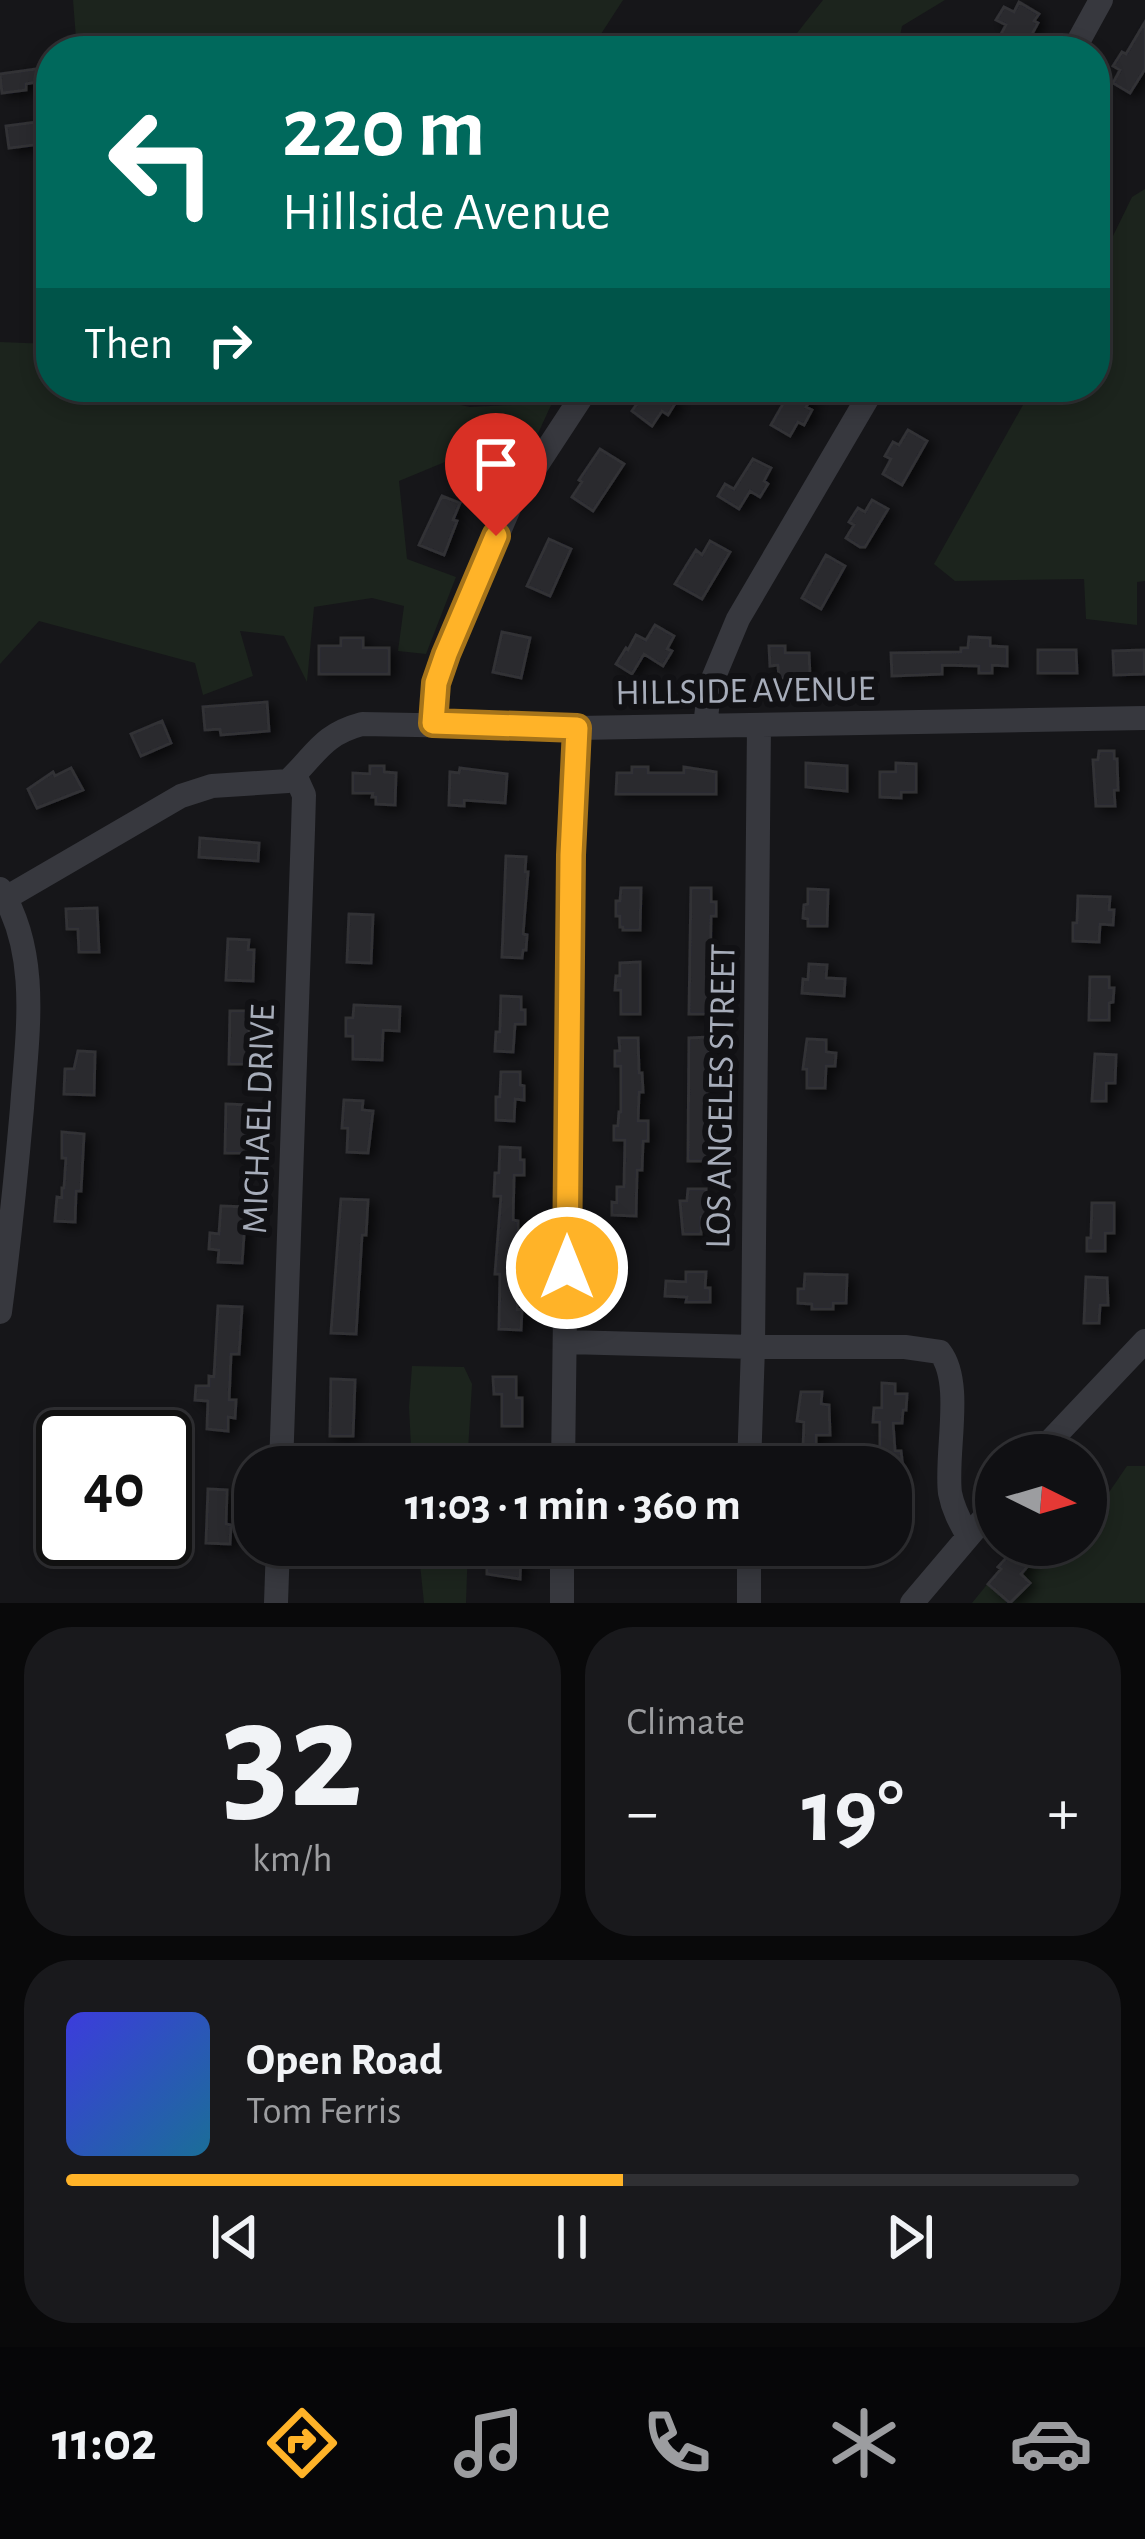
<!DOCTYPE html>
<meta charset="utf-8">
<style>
body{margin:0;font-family:"Alegreya Sans",sans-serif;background:#19191c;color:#f1f3f6;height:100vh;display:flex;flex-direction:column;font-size:45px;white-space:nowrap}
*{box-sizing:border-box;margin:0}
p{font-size:39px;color:#9c9da0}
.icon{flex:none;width:66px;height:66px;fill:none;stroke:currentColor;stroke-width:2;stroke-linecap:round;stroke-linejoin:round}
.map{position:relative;height:1603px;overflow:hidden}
.drawer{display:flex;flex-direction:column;gap:24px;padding:24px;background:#09090a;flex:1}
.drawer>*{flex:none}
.guide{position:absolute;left:36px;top:36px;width:1074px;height:366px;border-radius:48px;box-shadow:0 6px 18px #0003,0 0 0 3px #303033;background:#00695c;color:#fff;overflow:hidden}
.needle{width:78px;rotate:95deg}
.controls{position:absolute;left:975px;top:1434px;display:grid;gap:24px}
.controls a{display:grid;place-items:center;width:132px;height:132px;border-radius:50%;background:#101013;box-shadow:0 6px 18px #0003,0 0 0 3px #303033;font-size:60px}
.speed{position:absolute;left:36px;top:1410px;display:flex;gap:24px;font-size:60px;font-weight:700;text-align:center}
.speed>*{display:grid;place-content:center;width:156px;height:156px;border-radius:50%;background:#101013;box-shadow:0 6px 18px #0003,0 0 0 3px #303033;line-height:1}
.speed .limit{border:6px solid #111;border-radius:18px;background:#fff;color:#111}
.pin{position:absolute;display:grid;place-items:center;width:102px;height:102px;color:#fff;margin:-123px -51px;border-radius:50% 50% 50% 0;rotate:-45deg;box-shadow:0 0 12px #0007}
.pin .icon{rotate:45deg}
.me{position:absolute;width:132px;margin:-66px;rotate:0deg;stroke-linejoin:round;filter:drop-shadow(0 0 9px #0008)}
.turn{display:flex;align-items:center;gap:42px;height:252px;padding:0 48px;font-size:54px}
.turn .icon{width:156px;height:156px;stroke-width:2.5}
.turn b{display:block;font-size:84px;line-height:102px}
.then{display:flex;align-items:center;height:114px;padding:0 48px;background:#0003;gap:24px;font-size:45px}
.big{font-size:90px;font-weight:700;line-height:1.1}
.drawer .tile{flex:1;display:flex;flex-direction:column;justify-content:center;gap:18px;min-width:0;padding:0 42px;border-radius:48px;background:#19191c}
.drawer .dial{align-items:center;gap:0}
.dial b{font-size:156px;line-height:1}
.song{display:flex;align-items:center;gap:36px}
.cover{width:144px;height:144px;border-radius:18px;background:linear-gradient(135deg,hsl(240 70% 55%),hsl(200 70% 35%))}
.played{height:12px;border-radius:6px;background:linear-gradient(90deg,#ffb328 55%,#303033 55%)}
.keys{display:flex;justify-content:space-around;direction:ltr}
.heat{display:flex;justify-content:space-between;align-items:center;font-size:66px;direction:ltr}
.drawer .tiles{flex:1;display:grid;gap:24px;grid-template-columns:1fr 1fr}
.tile:last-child{grid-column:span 2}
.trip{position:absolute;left:234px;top:1446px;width:678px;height:120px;border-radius:48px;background:#101013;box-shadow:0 6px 18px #0003,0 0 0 3px #303033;font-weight:700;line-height:120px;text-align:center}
.menu{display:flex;height:192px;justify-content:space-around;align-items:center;background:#060608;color:#9c9da0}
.menu .icon{width:84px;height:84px}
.menu .active{color:#ffb328}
.menu b{font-size:54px;color:#f1f3f6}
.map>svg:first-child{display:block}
</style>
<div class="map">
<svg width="1145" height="1603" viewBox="0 0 1145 1603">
<defs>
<filter id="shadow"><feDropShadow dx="6" dy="4" stdDeviation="6" flood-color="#0009"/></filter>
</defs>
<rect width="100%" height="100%" fill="#161619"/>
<!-- green -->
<path fill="#1c241d" d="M 73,0 L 623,0 L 590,51 L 77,51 Z
M 823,0 L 945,0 L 902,26 L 897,51 L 783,51 Z
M 1145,189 L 1145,581 L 1137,582 L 1137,625 L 1086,619 L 1084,579 L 955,581 L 934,564 L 1033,387 L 1095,387 L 1095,273 L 1132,197 Z
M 0,342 L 51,344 L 51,387 L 375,387 L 470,407 L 552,403 L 529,453 L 469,452 L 399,481 L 407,559 L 456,577 L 426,654 L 398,651 L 404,606 L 372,598 L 314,607 L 307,682 L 284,636 L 240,631 L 253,676 L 203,695 L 195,663 L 39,621 L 0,664 Z
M 412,1366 L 464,1367 L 472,1384 L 467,1467 L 412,1467 L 409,1407 Z
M 1127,1466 L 1145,1466 L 1145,1603 L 972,1603 L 1019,1545 L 1086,1545 L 1086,1505 L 1101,1504 Z
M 418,1545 L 468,1545 L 466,1603 L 424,1603 Z"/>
<!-- building -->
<path fill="#29292d" stroke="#303035" stroke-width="3" filter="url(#shadow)" d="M 1019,2 L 1039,14 L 1034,21 L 1038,23 L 1030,38 L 1025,35 L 1017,47 L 1000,36 L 1006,25 L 996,20 L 1004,7 L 1014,12 Z
M 1145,22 L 1145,69 L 1130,93 L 1113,83 L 1120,70 L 1113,66 L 1122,52 L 1126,54 Z
M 51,67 L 51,79 L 26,84 L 26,90 L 2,93 L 0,74 Z
M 38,122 L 41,144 L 9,148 L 6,126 Z
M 649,387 L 678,387 L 670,399 L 676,402 L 668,415 L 662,411 L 652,426 L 632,411 Z
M 769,387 L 808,387 L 816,391 L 806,407 L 812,410 L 804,425 L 798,422 L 790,436 L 771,425 L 787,397 Z
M 908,430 L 927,441 L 902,485 L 883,474 L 891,459 L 885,456 L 893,442 L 899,445 Z
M 600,449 L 624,464 L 593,511 L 572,497 L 582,482 L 579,480 Z
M 753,459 L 771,468 L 764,481 L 768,484 L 760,497 L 750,491 L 739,509 L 718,496 L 725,484 L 734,489 Z
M 442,496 L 460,503 L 453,520 L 457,521 L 444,555 L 419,545 Z
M 872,500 L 888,509 L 865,547 L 860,547 L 846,538 L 854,525 L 849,522 L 858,508 L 865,512 Z
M 549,539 L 571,549 L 550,596 L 527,586 Z
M 710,541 L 730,552 L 702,599 L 675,584 L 696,550 L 702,555 Z
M 826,555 L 845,566 L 821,609 L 802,598 Z
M 655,625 L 674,636 L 667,649 L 672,651 L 663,666 L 644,654 L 632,674 L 616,664 L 626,648 L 628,650 L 636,635 L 646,640 Z
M 502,632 L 530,638 L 521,678 L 493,672 Z
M 969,637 L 990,638 L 990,646 L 1007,647 L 1007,666 L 992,665 L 992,673 L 979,673 L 979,666 L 942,665 L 942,674 L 892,676 L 891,653 L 961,652 L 961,648 L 968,648 Z
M 341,638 L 363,638 L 363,648 L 389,648 L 389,674 L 319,674 L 319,646 L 341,646 Z
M 769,646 L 785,646 L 785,653 L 809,653 L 810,677 L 779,678 L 778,665 L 770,666 Z
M 1038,650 L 1076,650 L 1077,673 L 1038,673 Z
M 1144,650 L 1144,674 L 1114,675 L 1113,651 Z
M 267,702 L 269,731 L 221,735 L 220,729 L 205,730 L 203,707 Z
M 162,721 L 171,743 L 141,756 L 131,734 Z
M 1099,751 L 1114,751 L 1114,759 L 1117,759 L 1118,790 L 1114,790 L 1115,806 L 1096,806 L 1093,760 L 1098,760 Z
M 806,763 L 847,766 L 847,791 L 806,787 Z
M 896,763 L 916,764 L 916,792 L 901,792 L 901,798 L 880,797 L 880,772 L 896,772 Z
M 370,766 L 384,766 L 384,772 L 396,773 L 395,805 L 376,804 L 376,797 L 372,797 L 373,793 L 353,793 L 353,773 L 370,774 Z
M 632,767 L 648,767 L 648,773 L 684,773 L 684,767 L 716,772 L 716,794 L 616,794 L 617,773 L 632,773 Z
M 71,768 L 83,790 L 37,808 L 28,789 L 53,772 L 55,776 Z
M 460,768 L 507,774 L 505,803 L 464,800 L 464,806 L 449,805 L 450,772 L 459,773 Z
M 200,838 L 259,843 L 258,861 L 199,857 Z
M 506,856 L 526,857 L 525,872 L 528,872 L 523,934 L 527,935 L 526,950 L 523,950 L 522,958 L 502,957 Z
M 621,888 L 641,888 L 640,930 L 623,930 L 623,927 L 620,927 L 620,916 L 616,916 L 616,901 L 620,901 Z
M 691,888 L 711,888 L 711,902 L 716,902 L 716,916 L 711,916 L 710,977 L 715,977 L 715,991 L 710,991 L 710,1014 L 689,1014 Z
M 808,889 L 828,890 L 827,926 L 808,926 L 808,919 L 803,918 L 804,905 L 808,904 Z
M 1078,896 L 1110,897 L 1109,910 L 1114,910 L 1113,925 L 1100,924 L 1099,942 L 1073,941 L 1073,923 L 1077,923 Z
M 97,908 L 99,952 L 79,952 L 78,929 L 67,929 L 66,909 Z
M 349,914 L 373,915 L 371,963 L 347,962 Z
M 228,939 L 249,940 L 248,950 L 254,950 L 253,981 L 226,980 Z
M 640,962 L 640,1014 L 621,1014 L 621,990 L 615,990 L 616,976 L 620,976 L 620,963 Z
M 809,964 L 827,965 L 826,978 L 845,979 L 844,996 L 802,993 L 803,979 L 808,980 Z
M 1090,977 L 1109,977 L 1109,988 L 1114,988 L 1113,1002 L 1109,1003 L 1109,1020 L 1089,1020 Z
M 501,996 L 521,997 L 521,1010 L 525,1010 L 525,1024 L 515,1024 L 513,1052 L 495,1051 L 496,1032 L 500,1032 Z
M 354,1005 L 400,1007 L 399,1031 L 383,1030 L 382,1060 L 353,1059 L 353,1036 L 346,1036 L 346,1018 L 353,1018 Z
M 230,1011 L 250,1011 L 247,1064 L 229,1064 Z
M 709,1037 L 709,1052 L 714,1052 L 713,1067 L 708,1066 L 708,1127 L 713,1127 L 713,1141 L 707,1140 L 706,1161 L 688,1161 L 689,1038 Z
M 619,1038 L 638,1038 L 639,1073 L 642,1073 L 643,1092 L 639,1092 L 638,1121 L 648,1121 L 648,1141 L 643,1141 L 642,1170 L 637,1170 L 636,1216 L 612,1215 L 612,1202 L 617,1203 L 617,1187 L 624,1187 L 625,1140 L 614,1140 L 614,1126 L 618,1126 L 619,1112 L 621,1112 L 621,1066 L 615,1066 L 615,1051 L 620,1051 Z
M 807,1039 L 826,1040 L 826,1052 L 836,1053 L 835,1066 L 826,1066 L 825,1088 L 807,1088 L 807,1069 L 803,1069 Z
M 78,1051 L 95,1052 L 94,1095 L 64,1094 L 65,1069 L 74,1069 Z
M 1095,1054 L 1116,1055 L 1115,1083 L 1106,1083 L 1106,1101 L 1092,1101 Z
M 501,1072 L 520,1072 L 520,1085 L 524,1086 L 524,1100 L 515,1099 L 514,1121 L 496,1120 L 496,1097 L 500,1097 Z
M 344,1100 L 363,1101 L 362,1110 L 373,1111 L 368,1153 L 347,1152 L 348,1128 L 342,1128 Z
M 226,1104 L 247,1105 L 247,1153 L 225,1153 Z
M 62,1132 L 84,1134 L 81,1191 L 76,1191 L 75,1222 L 55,1221 L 57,1197 L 62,1198 L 62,1188 L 64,1188 L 66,1158 L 62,1158 Z
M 500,1147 L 520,1148 L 520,1160 L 524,1160 L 524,1175 L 514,1175 L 513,1220 L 518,1221 L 518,1234 L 523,1234 L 523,1249 L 517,1248 L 515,1295 L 518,1295 L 517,1310 L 522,1309 L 521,1330 L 499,1329 L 500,1274 L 495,1274 L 501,1196 L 494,1196 L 495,1173 L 499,1173 Z
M 688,1189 L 706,1189 L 706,1203 L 711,1203 L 711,1217 L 701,1217 L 701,1234 L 683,1234 L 680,1201 L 687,1201 Z
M 341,1199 L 368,1200 L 366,1235 L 362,1235 L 356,1334 L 331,1333 Z
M 1092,1203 L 1114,1203 L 1114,1233 L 1105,1233 L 1105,1251 L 1087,1251 L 1087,1238 L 1091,1238 Z
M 221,1206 L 246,1207 L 242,1263 L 218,1262 L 219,1250 L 209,1249 L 210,1233 L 219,1234 Z
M 686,1272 L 706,1272 L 705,1288 L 710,1288 L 710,1302 L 686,1302 L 687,1297 L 665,1296 L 666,1281 L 686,1282 Z
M 805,1274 L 847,1275 L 846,1303 L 833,1303 L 833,1309 L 812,1309 L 812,1304 L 798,1303 L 798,1289 L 804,1289 Z
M 1086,1277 L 1107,1278 L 1108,1305 L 1100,1305 L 1099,1323 L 1084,1323 Z
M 218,1306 L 242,1307 L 239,1354 L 231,1354 L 229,1400 L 236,1400 L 235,1418 L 228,1417 L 228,1431 L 207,1429 L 208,1401 L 195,1400 L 196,1386 L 209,1386 L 209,1376 L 214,1377 Z
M 493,1377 L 516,1377 L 516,1398 L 522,1398 L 522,1426 L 502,1426 L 502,1394 L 494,1394 Z
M 331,1379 L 355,1380 L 353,1436 L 330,1436 Z
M 882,1383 L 895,1384 L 895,1394 L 907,1394 L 906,1410 L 903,1410 L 902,1423 L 893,1423 L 895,1451 L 901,1451 L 904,1478 L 891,1478 L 891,1467 L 880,1467 L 880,1422 L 873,1422 L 874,1408 L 882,1408 Z
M 801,1392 L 822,1392 L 821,1404 L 829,1405 L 830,1435 L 816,1435 L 816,1467 L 796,1467 L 796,1450 L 803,1450 L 804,1422 L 797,1421 Z
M 208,1489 L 227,1490 L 226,1524 L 231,1525 L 230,1544 L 206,1543 Z
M 503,1545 L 518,1545 L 518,1548 L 521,1549 L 520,1579 L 487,1574 L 487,1561 L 498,1561 L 499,1547 L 503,1548 Z
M 1018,1545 L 1034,1559 L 1021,1574 L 1030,1583 L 1010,1603 L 988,1584 L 1001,1569 L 998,1567 Z"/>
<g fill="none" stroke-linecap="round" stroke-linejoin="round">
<!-- minor -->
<path stroke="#37383e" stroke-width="24" d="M 1073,51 L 1101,0
M 432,723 L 436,683 L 446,654 L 510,506 L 588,387
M 705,725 L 710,686 L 738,619 L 874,387
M 0,889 C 41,954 27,1035 22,1108 C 16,1176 9,1244 0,1312
M 6,898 L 181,796 L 212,786 L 288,781 C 316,755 321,735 362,724 L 577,728 L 1145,718
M 567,1342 L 753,1347 L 905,1347 L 940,1352 C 964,1383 945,1453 950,1493 C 953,1509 960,1522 968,1536
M 1037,1455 L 1145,1341
M 281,1467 L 303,830 L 304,795 L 295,775
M 563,1467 L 571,855 L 577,728
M 749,1467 L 753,1347 L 759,725
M 276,1603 L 278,1545
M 562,1603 L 562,1545
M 749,1603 L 749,1545
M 912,1603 L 996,1504"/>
</g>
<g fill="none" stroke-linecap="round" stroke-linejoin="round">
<defs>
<path id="route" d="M 496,536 L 446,654 L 436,683 L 433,723 L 577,728 L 571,855 L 567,1268"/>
</defs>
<!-- route casing -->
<use href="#route" stroke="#a6741a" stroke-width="30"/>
<!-- route -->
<use href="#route" stroke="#ffb328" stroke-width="21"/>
</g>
<g text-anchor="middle" stroke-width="12" stroke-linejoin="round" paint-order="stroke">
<!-- street labels -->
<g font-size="36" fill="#a7adba" stroke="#111114">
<text transform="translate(745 689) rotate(-1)" y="13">HILLSIDE AVENUE</text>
<text transform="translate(719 1096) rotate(-89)" y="13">LOS ANGELES STREET</text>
<text transform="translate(257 1119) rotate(-88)" y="13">MICHAEL DRIVE</text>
</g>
</g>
</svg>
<div class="controls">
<a><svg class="needle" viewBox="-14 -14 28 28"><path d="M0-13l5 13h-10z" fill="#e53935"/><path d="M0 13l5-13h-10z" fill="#9c9da0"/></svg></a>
</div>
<div class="speed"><div class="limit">40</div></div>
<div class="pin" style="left:496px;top:536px;background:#d93025"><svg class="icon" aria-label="arrive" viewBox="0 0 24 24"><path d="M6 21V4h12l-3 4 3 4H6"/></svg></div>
<svg class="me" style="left:567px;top:1268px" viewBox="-20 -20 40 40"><circle r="17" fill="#ffb328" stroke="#fff" stroke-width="3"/><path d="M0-11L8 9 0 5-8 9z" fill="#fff"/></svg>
<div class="trip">11:03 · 1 min · 360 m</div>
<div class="guide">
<div class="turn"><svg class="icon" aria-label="left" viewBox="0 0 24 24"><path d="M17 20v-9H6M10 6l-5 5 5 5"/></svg><div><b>220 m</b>Hillside Avenue</div></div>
<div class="then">Then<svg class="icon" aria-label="right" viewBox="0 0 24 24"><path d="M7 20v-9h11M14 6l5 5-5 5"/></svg></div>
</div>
</div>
<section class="drawer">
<div class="tiles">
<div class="tile dial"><b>32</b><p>km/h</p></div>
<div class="tile"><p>Climate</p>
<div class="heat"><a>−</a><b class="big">19°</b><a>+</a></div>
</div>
<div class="tile">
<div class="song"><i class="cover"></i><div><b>Open Road</b><p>Tom Ferris</p></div></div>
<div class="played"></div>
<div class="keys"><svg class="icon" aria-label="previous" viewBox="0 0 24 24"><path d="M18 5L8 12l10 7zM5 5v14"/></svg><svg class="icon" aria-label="pause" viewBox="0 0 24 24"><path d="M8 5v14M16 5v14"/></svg><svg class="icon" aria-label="next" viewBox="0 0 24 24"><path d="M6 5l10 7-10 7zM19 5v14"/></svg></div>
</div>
</div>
</section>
<nav class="menu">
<b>11:02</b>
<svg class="icon active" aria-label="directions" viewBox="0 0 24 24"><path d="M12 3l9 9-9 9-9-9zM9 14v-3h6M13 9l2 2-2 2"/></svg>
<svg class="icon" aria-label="music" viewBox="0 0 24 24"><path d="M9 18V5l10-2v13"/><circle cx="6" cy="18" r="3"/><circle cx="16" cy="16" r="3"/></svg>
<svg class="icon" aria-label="phone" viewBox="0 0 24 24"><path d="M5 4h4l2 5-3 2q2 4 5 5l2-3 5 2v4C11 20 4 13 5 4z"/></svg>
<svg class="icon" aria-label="climate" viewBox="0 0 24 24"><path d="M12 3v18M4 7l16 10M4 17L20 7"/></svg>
<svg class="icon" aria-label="car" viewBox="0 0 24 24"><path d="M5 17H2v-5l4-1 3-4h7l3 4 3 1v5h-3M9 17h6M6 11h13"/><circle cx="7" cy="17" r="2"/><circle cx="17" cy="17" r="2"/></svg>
</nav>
